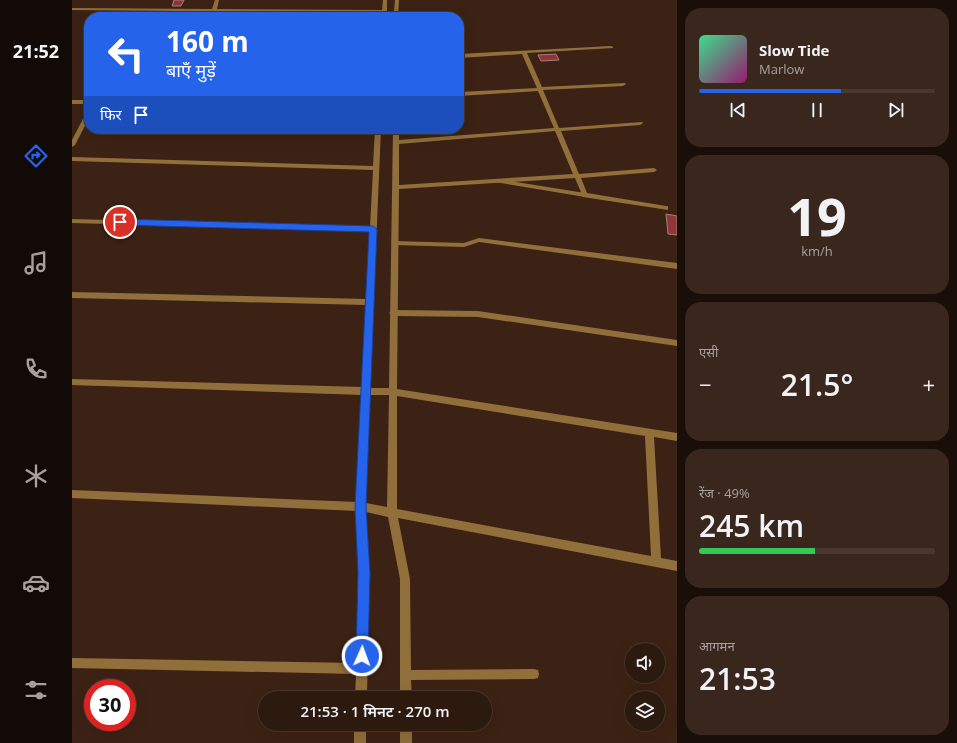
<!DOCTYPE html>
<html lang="hi">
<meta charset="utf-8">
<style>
body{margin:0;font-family:"Open Sans","Noto Sans Devanagari",sans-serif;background:#39271d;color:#f1f3f6;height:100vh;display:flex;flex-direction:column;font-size:15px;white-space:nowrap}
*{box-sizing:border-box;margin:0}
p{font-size:13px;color:#a7a19e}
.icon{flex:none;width:22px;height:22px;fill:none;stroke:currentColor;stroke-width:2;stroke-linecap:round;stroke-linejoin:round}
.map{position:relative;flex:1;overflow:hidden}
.sheet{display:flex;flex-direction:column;gap:8px;padding:8px;background:#190e08;width:280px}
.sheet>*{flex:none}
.banner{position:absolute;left:12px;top:12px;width:380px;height:122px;border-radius:16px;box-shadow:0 4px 16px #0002,0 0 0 1px #48382f;background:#2563eb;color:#fff;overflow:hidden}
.fabs{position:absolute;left:553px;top:643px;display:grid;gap:8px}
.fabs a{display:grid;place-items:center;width:40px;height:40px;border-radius:50%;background:#2d1a0f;box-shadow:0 4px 16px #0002,0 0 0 1px #48382f;font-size:20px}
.speed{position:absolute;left:12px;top:679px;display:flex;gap:8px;font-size:20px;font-weight:700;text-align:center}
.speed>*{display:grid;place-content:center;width:52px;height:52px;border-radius:50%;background:#2d1a0f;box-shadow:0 4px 16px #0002,0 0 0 1px #48382f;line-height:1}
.speed .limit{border:6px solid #d22;background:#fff;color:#111}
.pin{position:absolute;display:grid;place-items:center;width:34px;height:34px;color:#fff;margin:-17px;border:2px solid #fff;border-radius:50%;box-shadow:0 1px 4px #0007}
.me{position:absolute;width:44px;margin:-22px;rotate:2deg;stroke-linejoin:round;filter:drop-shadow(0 0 3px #0008)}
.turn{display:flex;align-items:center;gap:14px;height:84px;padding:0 16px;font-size:18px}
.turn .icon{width:52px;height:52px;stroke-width:2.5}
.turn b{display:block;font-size:28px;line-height:34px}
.then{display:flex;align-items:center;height:38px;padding:0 16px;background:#0003;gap:8px;font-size:15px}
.big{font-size:30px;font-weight:600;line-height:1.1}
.sheet .tile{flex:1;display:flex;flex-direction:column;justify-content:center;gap:6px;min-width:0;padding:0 14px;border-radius:16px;background:#39271d}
.sheet .dial{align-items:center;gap:0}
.dial b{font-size:52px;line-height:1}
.song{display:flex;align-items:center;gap:12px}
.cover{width:48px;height:48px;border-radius:6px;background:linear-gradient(135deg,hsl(150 70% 55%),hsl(320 70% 35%))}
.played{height:4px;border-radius:2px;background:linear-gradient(90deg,#2563eb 60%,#48382f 60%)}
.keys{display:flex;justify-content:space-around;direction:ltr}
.heat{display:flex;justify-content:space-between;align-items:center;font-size:22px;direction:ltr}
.charge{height:6px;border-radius:3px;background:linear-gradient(90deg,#34c759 49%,#48382f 0)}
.trip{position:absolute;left:186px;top:691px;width:234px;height:40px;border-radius:20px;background:#2d1a0f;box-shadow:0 4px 16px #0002,0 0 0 1px #48382f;font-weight:600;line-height:40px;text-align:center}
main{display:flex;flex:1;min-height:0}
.dock{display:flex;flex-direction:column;width:72px;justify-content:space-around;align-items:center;background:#120a06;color:#a7a19e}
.dock .icon{width:28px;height:28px}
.dock .current{color:#2563eb}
.dock b{font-size:18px;color:#f1f3f6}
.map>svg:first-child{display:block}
</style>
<main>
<nav class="dock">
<b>21:52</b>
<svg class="icon current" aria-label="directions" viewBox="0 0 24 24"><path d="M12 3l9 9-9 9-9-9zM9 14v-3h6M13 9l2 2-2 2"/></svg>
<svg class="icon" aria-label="music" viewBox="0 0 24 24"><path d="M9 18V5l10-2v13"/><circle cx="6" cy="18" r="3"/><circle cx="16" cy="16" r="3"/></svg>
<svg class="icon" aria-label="phone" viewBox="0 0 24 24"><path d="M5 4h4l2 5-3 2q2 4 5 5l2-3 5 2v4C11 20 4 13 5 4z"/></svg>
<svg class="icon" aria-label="climate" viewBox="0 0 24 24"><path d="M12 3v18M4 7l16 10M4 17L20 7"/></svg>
<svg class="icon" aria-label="car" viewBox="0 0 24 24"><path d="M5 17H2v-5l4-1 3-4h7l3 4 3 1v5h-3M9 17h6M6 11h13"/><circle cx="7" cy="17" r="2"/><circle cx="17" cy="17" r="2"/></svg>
<svg class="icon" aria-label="filters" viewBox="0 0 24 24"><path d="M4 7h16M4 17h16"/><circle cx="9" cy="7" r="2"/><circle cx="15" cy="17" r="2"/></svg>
</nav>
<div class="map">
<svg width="605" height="743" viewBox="0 0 605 743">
<rect width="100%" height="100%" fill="#3c2214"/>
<!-- building -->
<path fill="#903538" stroke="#a5807e" d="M 102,0 L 112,0 L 109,6 L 100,6 Z
M 484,54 L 487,60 L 469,61 L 466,55 Z
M 594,214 L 605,216 L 605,235 L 596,234 Z"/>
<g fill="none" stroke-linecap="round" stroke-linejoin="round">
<!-- service -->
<path fill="#916f3b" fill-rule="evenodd" d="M 425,179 L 513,193 L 516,195 L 513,197 L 423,182 L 423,180 Z
M 407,238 L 605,263 L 605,269 L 407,242 L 392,247 L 322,245 L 319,243 L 322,241 L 392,243 Z
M 321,310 L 406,311 L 605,340 L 605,346 L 406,317 L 321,316 L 317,313 Z"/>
<!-- minor -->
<path fill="#916f3b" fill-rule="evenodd" d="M 143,0 L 147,0 L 145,9 L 310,10 L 311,0 L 315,0 L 315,11 L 322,11 L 323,0 L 327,0 L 326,17 L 322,17 L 322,13 L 314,13 L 314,17 L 310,17 L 310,13 L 0,10 L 0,8 L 140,9 Z
M 539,46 L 541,47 L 541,48 L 455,53 L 470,87 L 553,83 L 554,84 L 551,86 L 471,90 L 487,128 L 570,122 L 571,123 L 568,125 L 489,131 L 507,174 L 582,168 L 585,170 L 582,172 L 509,178 L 515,193 L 594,206 L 596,206 L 596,210 L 511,197 L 503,178 L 327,189 L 325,389 L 605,433 L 605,441 L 582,437 L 589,558 L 605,561 L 605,571 L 326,518 L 338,579 L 339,670 L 462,669 L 466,670 L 467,674 L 466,678 L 462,679 L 339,680 L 340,698 L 328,698 L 328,579 L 316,517 L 294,512 L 297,573 L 295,698 L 283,698 L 284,674 L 0,668 L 0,658 L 284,663 L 287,573 L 285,511 L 0,498 L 0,490 L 285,502 L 290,395 L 0,385 L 0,379 L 290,387 L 294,305 L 0,298 L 0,292 L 295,299 L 298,231 L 0,223 L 0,219 L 298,227 L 301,170 L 0,161 L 0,157 L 301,166 L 303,129 L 309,129 L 298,388 L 317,388 L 321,129 L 327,129 L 327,140 L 482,128 L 466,91 L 387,96 L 387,92 L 465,88 L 450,54 L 387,58 L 387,54 ZM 483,131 L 501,174 L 327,185 L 327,144 ZM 298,395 L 317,395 L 315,507 L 294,503 ZM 325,396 L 573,436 L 579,556 L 325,509 Z
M 0,100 L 17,100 L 17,104 L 0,104 Z
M 17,111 L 17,118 L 3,145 L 0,147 L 0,140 L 14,113 Z
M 282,724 L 294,724 L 294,743 L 282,743 Z
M 328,724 L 340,724 L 340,743 L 328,743 Z"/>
</g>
<!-- route -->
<path fill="#2563eb" stroke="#184099" d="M 48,219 L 301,226 L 305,229 L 294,507 L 298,573 L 296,656 L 294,660 L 290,662 L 286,660 L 284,656 L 286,573 L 283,507 L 297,232 L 48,225 L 44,222 Z"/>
</svg>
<div class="fabs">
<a><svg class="icon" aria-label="sound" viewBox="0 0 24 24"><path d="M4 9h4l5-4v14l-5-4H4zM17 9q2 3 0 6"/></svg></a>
<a><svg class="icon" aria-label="layers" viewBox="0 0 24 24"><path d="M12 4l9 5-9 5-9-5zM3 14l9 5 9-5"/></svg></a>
</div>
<div class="speed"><div class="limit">30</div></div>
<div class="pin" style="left:48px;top:222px;background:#d93025"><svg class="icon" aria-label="arrive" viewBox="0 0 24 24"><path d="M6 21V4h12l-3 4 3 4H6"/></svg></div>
<svg class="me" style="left:290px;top:656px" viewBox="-20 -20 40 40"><circle r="17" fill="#2563eb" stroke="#fff" stroke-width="3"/><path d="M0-11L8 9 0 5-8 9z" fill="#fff"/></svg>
<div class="trip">21:53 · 1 मिनट · 270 m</div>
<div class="banner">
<div class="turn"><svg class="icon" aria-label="left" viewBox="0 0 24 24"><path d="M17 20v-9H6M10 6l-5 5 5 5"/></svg><div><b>160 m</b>बाएँ मुड़ें</div></div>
<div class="then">फिर<svg class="icon" aria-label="arrive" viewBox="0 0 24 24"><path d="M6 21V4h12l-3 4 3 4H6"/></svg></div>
</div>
</div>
<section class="sheet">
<div class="tile">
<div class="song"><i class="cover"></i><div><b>Slow Tide</b><p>Marlow</p></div></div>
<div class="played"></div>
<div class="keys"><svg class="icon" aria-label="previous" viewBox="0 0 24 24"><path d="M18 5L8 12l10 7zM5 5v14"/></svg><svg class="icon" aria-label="pause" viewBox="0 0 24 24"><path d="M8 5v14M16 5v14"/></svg><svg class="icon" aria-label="next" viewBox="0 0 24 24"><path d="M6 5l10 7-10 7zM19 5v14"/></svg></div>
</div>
<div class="tile dial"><b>19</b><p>km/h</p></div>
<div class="tile"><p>एसी</p>
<div class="heat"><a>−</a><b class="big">21.5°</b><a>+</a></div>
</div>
<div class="tile"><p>रेंज · 49%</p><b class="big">245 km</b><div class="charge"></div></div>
<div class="tile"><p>आगमन</p><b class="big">21:53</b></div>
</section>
</main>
